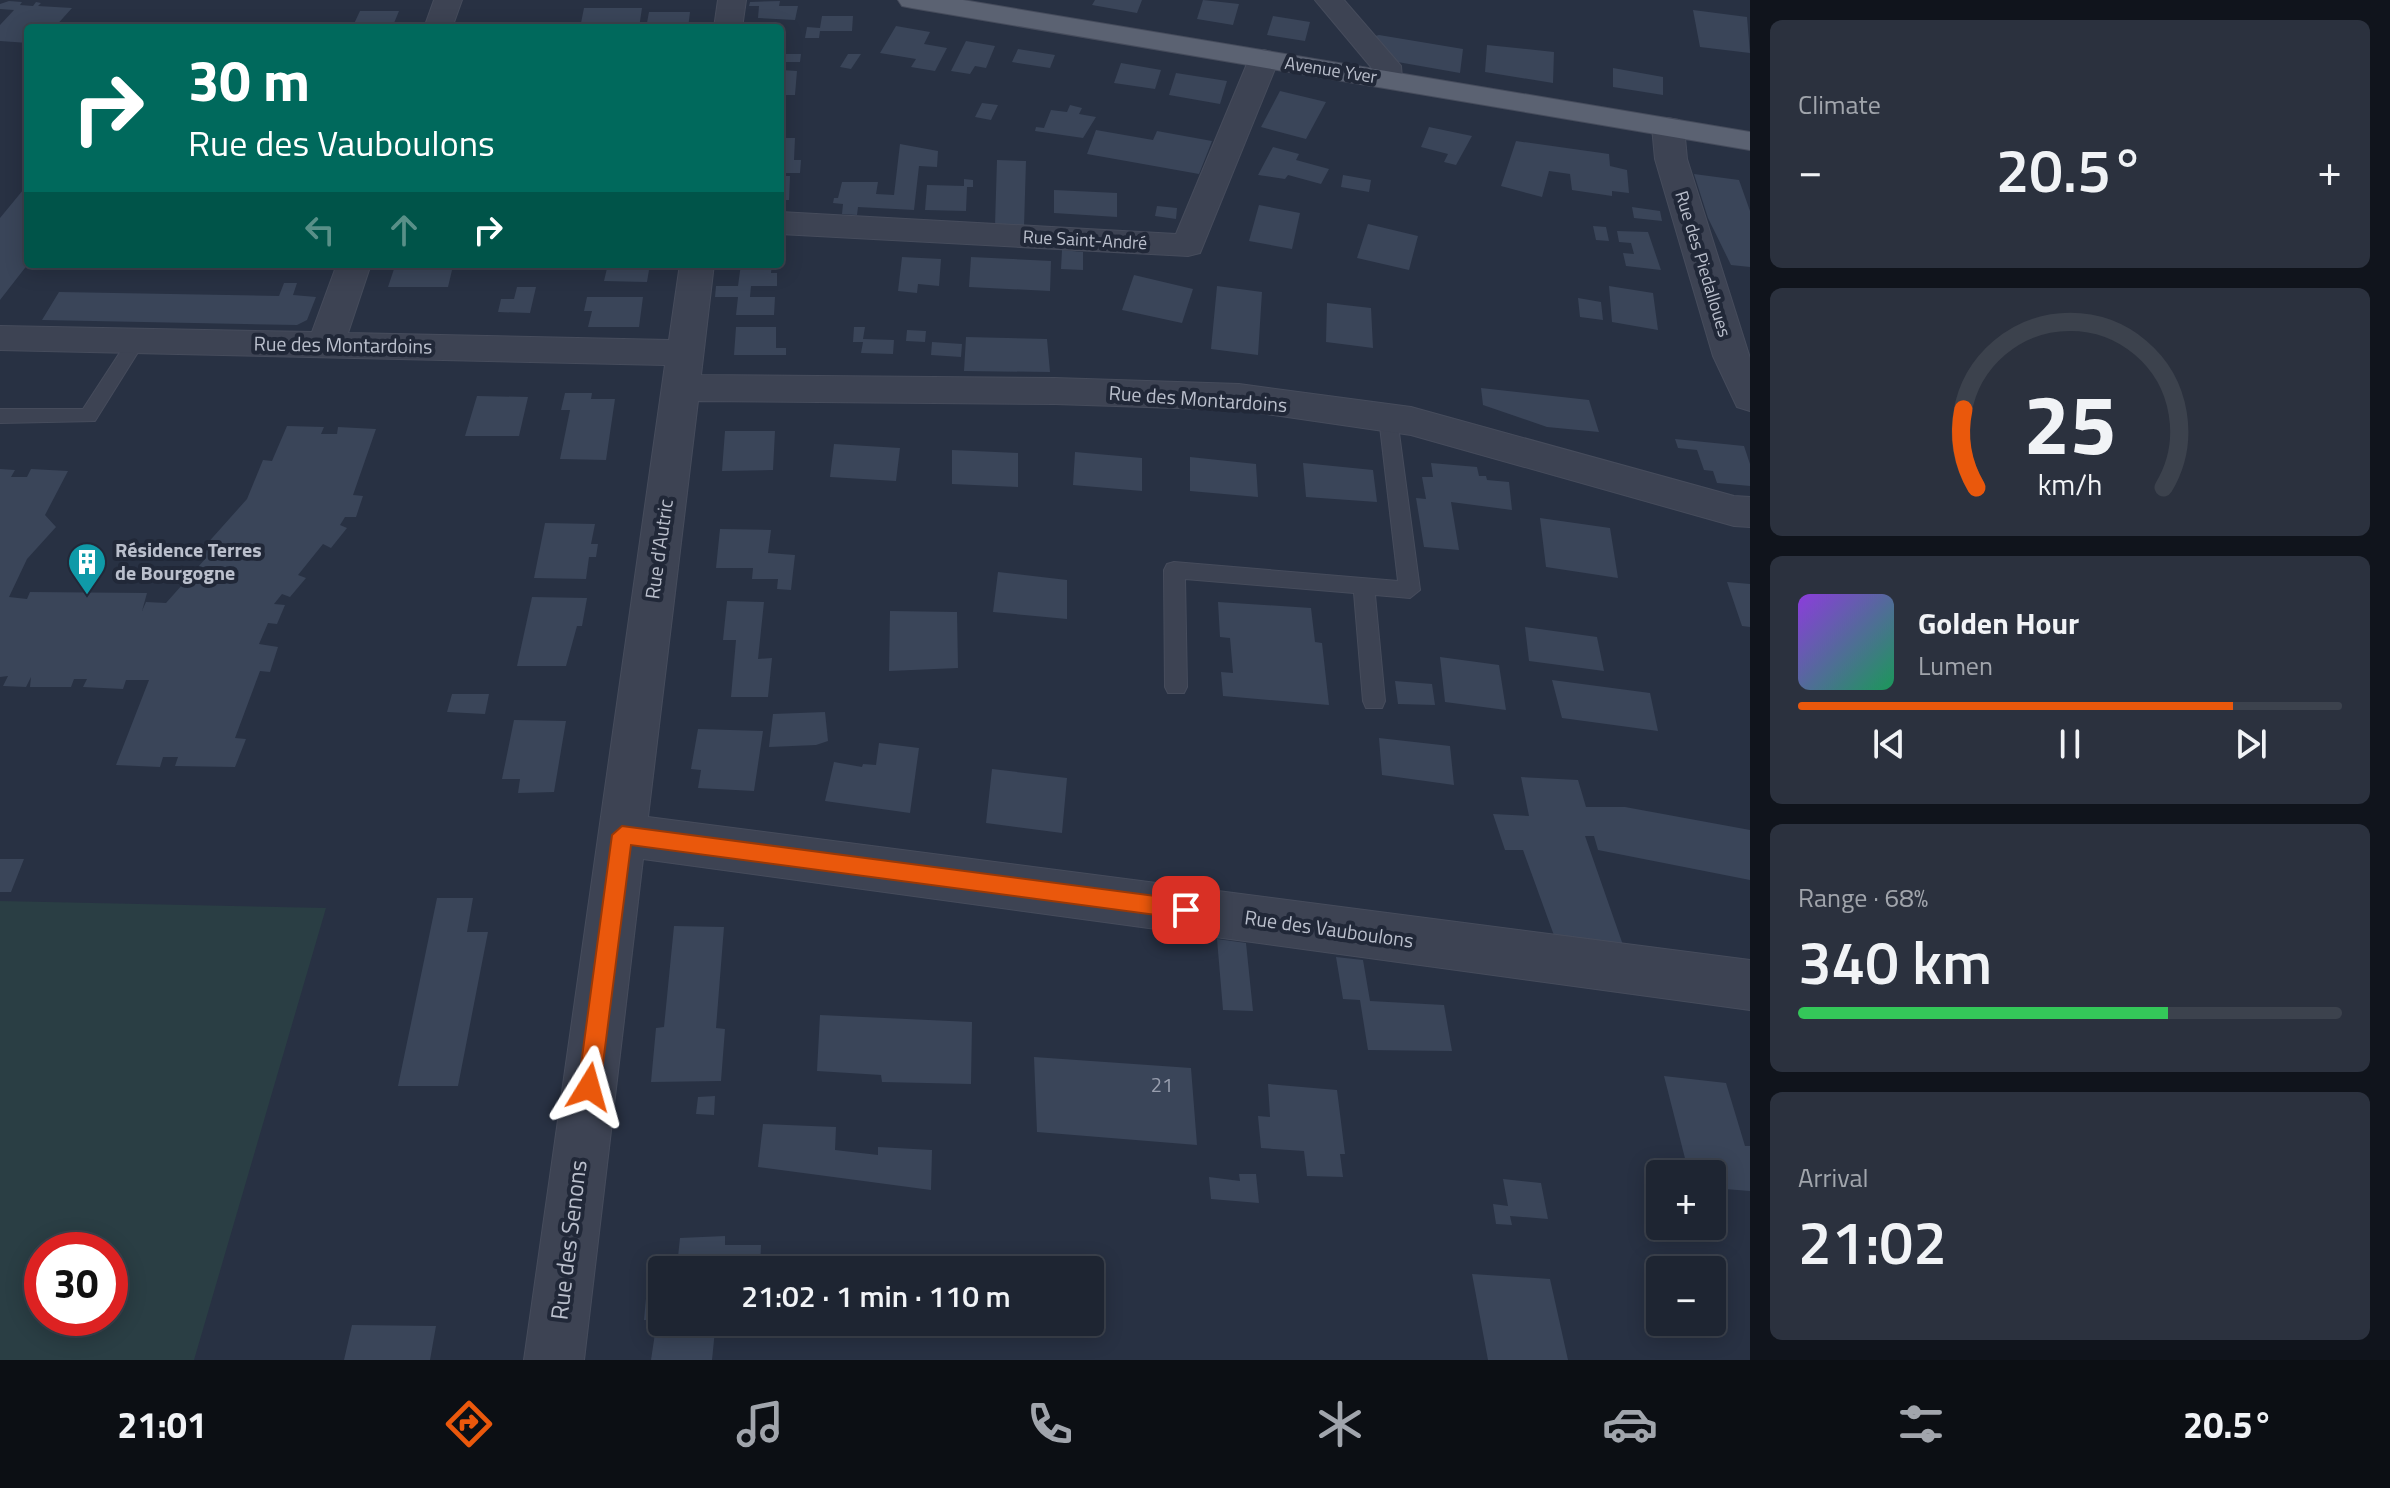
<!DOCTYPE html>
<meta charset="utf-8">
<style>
body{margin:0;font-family:"Titillium Web",sans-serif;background:#2b313e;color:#f1f3f6;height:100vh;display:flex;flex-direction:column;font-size:30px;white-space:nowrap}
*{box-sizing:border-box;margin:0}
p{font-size:26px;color:#a1a5ac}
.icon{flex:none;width:44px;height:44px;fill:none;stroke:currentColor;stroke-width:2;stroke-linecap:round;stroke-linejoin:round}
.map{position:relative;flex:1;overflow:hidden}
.side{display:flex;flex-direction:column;gap:20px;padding:20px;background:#10141c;width:640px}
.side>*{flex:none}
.guide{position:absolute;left:24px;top:24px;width:760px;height:244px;border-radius:8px;box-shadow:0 4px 20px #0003,0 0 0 2px #3c424d;background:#00695c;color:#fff;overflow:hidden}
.buttons{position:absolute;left:1646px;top:1160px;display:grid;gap:16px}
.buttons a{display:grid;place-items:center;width:80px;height:80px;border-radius:8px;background:#1e2532;box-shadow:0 4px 20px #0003,0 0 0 2px #3c424d;font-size:40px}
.speed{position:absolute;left:24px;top:1232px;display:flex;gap:16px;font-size:40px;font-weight:700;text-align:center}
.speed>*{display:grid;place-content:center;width:104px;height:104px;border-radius:50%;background:#1e2532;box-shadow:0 4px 20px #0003,0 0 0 2px #3c424d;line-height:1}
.speed .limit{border:12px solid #d22;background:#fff;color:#111}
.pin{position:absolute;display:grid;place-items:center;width:68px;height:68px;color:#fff;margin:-34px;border-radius:16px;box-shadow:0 4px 12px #0006}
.me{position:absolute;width:88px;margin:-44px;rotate:8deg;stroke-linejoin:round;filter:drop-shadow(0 0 6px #0008)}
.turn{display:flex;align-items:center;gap:28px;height:168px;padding:0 32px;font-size:36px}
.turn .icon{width:104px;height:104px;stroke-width:2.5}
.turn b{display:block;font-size:56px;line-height:68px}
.lanes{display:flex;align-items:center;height:76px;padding:0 32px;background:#0003;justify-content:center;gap:40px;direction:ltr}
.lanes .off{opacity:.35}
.big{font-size:60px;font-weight:600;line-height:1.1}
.side .widget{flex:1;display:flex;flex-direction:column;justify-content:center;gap:12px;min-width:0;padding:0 28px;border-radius:12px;background:#2b313e}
.side .dial{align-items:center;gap:0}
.dial svg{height:208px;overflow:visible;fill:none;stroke:#3c424d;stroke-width:7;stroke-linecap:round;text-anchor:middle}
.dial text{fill:#f1f3f6;stroke:none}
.song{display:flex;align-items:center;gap:24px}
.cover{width:96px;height:96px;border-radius:12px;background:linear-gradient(135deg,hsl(270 70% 55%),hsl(150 70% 35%))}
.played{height:8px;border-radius:4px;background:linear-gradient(90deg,#ea580c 80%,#3c424d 80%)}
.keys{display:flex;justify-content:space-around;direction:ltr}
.heat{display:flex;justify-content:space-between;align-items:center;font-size:44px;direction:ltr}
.charge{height:12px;border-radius:6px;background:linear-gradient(90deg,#34c759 68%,#3c424d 0)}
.trip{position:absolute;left:648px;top:1256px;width:456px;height:80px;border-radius:8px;background:#1e2532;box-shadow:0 4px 20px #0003,0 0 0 2px #3c424d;font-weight:600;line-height:80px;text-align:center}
.dock{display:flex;height:128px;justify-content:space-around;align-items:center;background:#0c0f14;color:#a1a5ac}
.dock .icon{width:56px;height:56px}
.dock .selected{color:#ea580c}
.dock b{font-size:36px;color:#f1f3f6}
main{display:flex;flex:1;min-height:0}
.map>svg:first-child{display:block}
</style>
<main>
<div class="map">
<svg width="1750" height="1360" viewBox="0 0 1750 1360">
<rect width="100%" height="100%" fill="#283143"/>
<!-- green -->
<path fill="#2a3e44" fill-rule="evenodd" d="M 0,901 L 326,908 L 194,1360 L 0,1360 ZM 42,1250 L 110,1250 L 110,1318 L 42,1318 Z"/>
<!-- building -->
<path fill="#3a4559" d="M 1095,0 L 1142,0 L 1137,13 L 1092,5 Z
M 1203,0 L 1239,4 L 1233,25 L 1197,19 Z
M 9,1 L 22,2 L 20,5 L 33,6 L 36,2 L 41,3 L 38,6 L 72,8 L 54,28 L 28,28 L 28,43 L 0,41 L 0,25 L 14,10 L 0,9 L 0,4 Z
M 780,1 L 779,6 L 798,6 L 795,20 L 758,18 L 759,6 L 749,6 L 750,2 Z
M 584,8 L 642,8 L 639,28 L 580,28 Z
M 1693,10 L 1747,17 L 1750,53 L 1700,47 Z
M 360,11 L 399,11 L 392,28 L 352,28 Z
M 649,12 L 690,12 L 688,28 L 646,28 Z
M 822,16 L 853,16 L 852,31 L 820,31 L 819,38 L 805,38 L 807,27 L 820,28 Z
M 1273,16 L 1310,22 L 1305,41 L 1267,35 Z
M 896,26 L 930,32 L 924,44 L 947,48 L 935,71 L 911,67 L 916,59 L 880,53 Z
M 1379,35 L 1463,49 L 1460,73 L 1392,61 L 1371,37 Z
M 966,41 L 995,46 L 986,68 L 975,66 L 970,74 L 951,71 Z
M 1487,45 L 1554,52 L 1553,83 L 1485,72 Z
M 1018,49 L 1055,55 L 1050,68 L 1012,62 Z
M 780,54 L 801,54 L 800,62 L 780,62 Z
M 848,54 L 861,54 L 851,69 L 840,67 Z
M 1121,63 L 1161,70 L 1155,89 L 1114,83 Z
M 1613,68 L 1663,77 L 1663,95 L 1613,87 Z
M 781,70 L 797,71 L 795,95 L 780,95 Z
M 1176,73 L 1227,81 L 1220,104 L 1169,95 Z
M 1280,91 L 1326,102 L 1306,139 L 1261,127 Z
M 982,103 L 998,105 L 991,120 L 975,117 Z
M 1070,105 L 1082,108 L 1079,114 L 1096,117 L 1083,138 L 1035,131 L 1036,127 L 1044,128 L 1051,110 L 1067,112 Z
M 1429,127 L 1472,136 L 1456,165 L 1444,162 L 1448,154 L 1421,147 Z
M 1096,130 L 1153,140 L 1157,131 L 1212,141 L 1199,174 L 1087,154 Z
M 780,138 L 795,138 L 794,160 L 801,160 L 800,173 L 780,173 Z
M 1516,141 L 1609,154 L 1610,166 L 1627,170 L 1629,193 L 1612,191 L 1612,196 L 1572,190 L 1570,174 L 1549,171 L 1542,197 L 1501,186 Z
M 900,144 L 938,151 L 937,167 L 919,166 L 914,210 L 858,207 L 857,215 L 842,214 L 843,204 L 833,203 L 834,198 L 838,198 L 842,182 L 878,182 L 876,194 L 894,195 Z
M 1273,147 L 1299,154 L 1296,160 L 1329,169 L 1321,184 L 1288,175 L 1285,179 L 1258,175 Z
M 997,160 L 1026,161 L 1024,227 L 995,225 Z
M 1694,174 L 1739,180 L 1750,211 L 1750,267 L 1731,265 L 1708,218 Z
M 1343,175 L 1371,180 L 1369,192 L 1341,187 Z
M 780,176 L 790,176 L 789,200 L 780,200 Z
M 964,179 L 973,180 L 973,187 L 967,187 L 966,211 L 925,210 L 927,185 L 964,186 Z
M 28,184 L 28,264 L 0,300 L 0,218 Z
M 1054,190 L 1117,193 L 1117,217 L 1054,213 Z
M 1259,205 L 1300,213 L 1292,249 L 1249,241 Z
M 1157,206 L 1177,208 L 1176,219 L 1155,216 Z
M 1632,207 L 1660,211 L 1662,221 L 1634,218 Z
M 1368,224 L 1418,236 L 1409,270 L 1357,258 Z
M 1593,226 L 1606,227 L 1609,241 L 1596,240 Z
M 1617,231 L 1648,232 L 1661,270 L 1626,266 L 1623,253 L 1634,254 L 1631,243 L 1619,242 Z
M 1062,250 L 1083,252 L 1083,270 L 1061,269 Z
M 902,257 L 941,259 L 939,286 L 918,284 L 917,293 L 898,291 Z
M 971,257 L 1051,261 L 1050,291 L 969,287 Z
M 608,264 L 650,264 L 647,282 L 604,281 Z
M 741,264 L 772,264 L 771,273 L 777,273 L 777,286 L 751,286 L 750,297 L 775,297 L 774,315 L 736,315 L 738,297 L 715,297 L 716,286 L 738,286 Z
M 395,266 L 453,266 L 448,287 L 388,287 Z
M 1134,275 L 1193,289 L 1182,323 L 1122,310 Z
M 284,283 L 297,283 L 293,295 L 316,297 L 307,320 L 297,325 L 42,320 L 59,292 L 279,296 Z
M 1217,286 L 1262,292 L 1258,355 L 1211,349 Z
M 1609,286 L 1653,293 L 1658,330 L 1612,322 Z
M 517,287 L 536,287 L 530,313 L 498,312 L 501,299 L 514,299 Z
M 587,297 L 643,297 L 639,327 L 588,327 L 592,311 L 584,311 Z
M 1578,298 L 1601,302 L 1603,320 L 1580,317 Z
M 1327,303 L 1371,308 L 1373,348 L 1326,342 Z
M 736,327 L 776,327 L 776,348 L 786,348 L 786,355 L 734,355 Z
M 854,327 L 865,327 L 863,339 L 894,340 L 893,354 L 861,353 L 863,342 L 853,342 Z
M 907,330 L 926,331 L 925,342 L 906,341 Z
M 966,337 L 1047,339 L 1050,372 L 964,371 Z
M 932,342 L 962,344 L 961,357 L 931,355 Z
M 1481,388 L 1589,400 L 1599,432 L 1547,427 L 1483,405 Z
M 565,393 L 592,393 L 591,399 L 615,399 L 606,460 L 560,459 L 570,410 L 561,410 Z
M 477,396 L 528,397 L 519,436 L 465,436 Z
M 287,426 L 324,427 L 321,434 L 337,434 L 338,427 L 376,429 L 353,495 L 363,496 L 356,517 L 345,517 L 340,525 L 347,528 L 331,548 L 323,544 L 298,575 L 306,578 L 290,597 L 282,594 L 274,604 L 285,605 L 277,624 L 268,623 L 259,644 L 278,647 L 270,672 L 260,671 L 235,738 L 246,739 L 235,767 L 175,766 L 178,757 L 163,757 L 160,767 L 116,765 L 149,680 L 126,680 L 123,689 L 83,687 L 87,679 L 74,679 L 71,687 L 30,687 L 31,677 L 26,687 L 3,686 L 8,676 L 0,677 L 0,469 L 15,470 L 11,477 L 27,477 L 31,469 L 68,471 L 45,515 L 56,527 L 27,559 L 9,597 L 27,599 L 30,592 L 147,593 L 142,611 L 146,602 L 166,603 L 206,558 L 197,555 L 247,499 L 263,460 L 272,461 Z
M 725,431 L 775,431 L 773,470 L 722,471 Z
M 1675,439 L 1744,446 L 1750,464 L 1750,486 L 1717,483 L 1713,471 L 1704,470 L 1697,450 L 1678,448 Z
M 834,444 L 900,448 L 896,481 L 830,477 Z
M 952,450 L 1018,453 L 1018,487 L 952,484 Z
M 1075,452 L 1142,458 L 1142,491 L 1073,485 Z
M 1190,457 L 1256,464 L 1258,497 L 1190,491 Z
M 1303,463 L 1373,470 L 1377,502 L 1306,497 Z
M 1431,463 L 1477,467 L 1479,476 L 1486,476 L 1487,480 L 1509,482 L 1512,510 L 1451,502 L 1459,550 L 1424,547 L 1416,498 L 1426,499 L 1422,477 L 1433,477 Z
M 1540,518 L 1610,528 L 1618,578 L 1546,567 Z
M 545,523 L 595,524 L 591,544 L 598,544 L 596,557 L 589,557 L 586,579 L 534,578 Z
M 720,529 L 771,530 L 768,553 L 795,555 L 791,590 L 777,589 L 778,579 L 752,579 L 753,568 L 716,568 Z
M 998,572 L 1067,580 L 1067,619 L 993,612 Z
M 1727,582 L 1750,584 L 1750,627 L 1742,626 Z
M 532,597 L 587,598 L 582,626 L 577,626 L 566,666 L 517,666 Z
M 727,601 L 764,602 L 758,659 L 772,658 L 768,697 L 731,697 L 736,640 L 723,640 Z
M 1218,602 L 1311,608 L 1315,642 L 1322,643 L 1329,705 L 1223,696 L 1221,672 L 1233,673 L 1230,638 L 1220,637 Z
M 890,611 L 957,612 L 958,668 L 889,671 Z
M 1525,627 L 1597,637 L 1604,671 L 1529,661 Z
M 1440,657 L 1499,665 L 1506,710 L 1445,702 Z
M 1552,680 L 1650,693 L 1658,731 L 1562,718 Z
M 1395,681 L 1432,684 L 1435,705 L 1398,704 Z
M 452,694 L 489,694 L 485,714 L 447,712 Z
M 825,712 L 828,741 L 816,745 L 769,747 L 773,714 Z
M 514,720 L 566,721 L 554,792 L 518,793 L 520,779 L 502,779 Z
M 698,729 L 763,731 L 754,791 L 698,788 L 701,770 L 691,769 Z
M 1379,738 L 1450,746 L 1454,785 L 1382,775 Z
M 879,743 L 919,748 L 910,813 L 825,801 L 834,762 L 862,767 L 863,764 L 876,765 Z
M 992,769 L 1067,778 L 1062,833 L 986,823 Z
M 1521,777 L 1578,780 L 1586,807 L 1625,807 L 1750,830 L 1750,880 L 1598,850 L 1594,836 L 1585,836 L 1623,945 L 1556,941 L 1523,850 L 1505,850 L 1493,814 L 1529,816 Z
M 0,859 L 24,859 L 11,892 L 0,892 Z
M 437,898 L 473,898 L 467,932 L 488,932 L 458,1086 L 398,1086 Z
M 674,926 L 724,927 L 716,1028 L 725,1029 L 721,1081 L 651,1082 L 656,1028 L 664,1027 Z
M 1217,939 L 1246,943 L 1253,1011 L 1223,1010 Z
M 1336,957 L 1363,960 L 1370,1001 L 1444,1005 L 1452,1051 L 1368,1050 L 1360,1000 L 1343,999 Z
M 820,1015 L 972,1022 L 971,1084 L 882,1082 L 881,1075 L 817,1071 Z
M 1034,1057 L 1191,1068 L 1197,1145 L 1037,1132 Z
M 1664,1076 L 1726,1083 L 1745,1146 L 1750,1146 L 1750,1191 L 1712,1188 L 1712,1174 L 1689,1174 Z
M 1268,1084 L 1337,1090 L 1345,1154 L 1340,1154 L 1343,1177 L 1307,1176 L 1304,1151 L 1261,1148 L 1258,1116 L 1270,1117 Z
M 715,1096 L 714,1115 L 696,1114 L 698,1097 Z
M 763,1124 L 836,1127 L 835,1150 L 878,1155 L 878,1147 L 932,1150 L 931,1190 L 758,1167 Z
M 1239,1174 L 1256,1174 L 1259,1203 L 1211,1199 L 1209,1177 L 1240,1181 Z
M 1503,1179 L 1541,1183 L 1548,1219 L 1510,1216 L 1512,1225 L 1496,1224 L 1493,1204 L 1508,1206 Z
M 725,1236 L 725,1245 L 761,1245 L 760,1270 L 662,1270 L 662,1322 L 757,1322 L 757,1330 L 715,1330 L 712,1360 L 651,1360 L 657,1320 L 644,1320 L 649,1266 L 677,1266 L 680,1238 Z
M 1472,1274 L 1550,1279 L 1568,1360 L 1488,1360 Z
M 352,1325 L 436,1326 L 430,1360 L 344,1360 Z"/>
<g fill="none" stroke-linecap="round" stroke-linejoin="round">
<defs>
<path id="lane" d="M 136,335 L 145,341 L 95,421 L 0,423 L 0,409 L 83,409 L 130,337 Z
M 1388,411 L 1397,418 L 1420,590 L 1410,598 L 1375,595 L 1385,701 L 1382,708 L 1366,708 L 1363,701 L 1354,593 L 1185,579 L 1187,687 L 1184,693 L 1168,693 L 1165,687 L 1164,570 L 1167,564 L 1174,562 L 1398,581 L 1379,418 Z"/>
<path id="street" d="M 434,0 L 462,0 L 452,28 L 424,28 Z
M 718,0 L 746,0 L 742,28 L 714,28 Z
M 1315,0 L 1344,0 L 1401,66 L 1402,79 L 1398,85 L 1376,85 L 1371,67 Z
M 1264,50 L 1274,53 L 1279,59 L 1200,253 L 1188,256 L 780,234 L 780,212 L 1176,234 L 1249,59 L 1254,53 Z
M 1668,118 L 1679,120 L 1684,127 L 1687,159 L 1750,358 L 1750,411 L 1737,407 L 1713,356 L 1655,159 L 1652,127 L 1657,120 Z
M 337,264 L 371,264 L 348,333 L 669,340 L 680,264 L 714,264 L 701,375 L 1055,378 L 1239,384 L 1411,407 L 1734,496 L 1750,497 L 1750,527 L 1734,526 L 1411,435 L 1239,410 L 1055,404 L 698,401 L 648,817 L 1750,960 L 1750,1010 L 643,859 L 584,1360 L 524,1360 L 665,365 L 0,350 L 0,326 L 312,332 Z"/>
<path id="primary" d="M 898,0 L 963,0 L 1750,132 L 1750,150 L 912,8 L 902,6 Z"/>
</defs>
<!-- lane casing -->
<use href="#lane" stroke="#464c5c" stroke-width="2"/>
<!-- street casing -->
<use href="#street" stroke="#464c5c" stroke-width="2"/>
<!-- primary casing -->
<use href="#primary" stroke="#464c5c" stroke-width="2"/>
<!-- lane -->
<use href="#lane" fill="#3d4353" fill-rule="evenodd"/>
<!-- street -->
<use href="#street" fill="#3d4353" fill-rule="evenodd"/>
<!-- primary -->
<use href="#primary" fill="#5b6272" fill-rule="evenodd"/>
</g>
<!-- route -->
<path fill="#ea580c" stroke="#983908" stroke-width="2" d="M 622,826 L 1186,900 L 1193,903 L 1196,910 L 1193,917 L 1186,919 L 631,845 L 600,1087 L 597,1095 L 589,1098 L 582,1095 L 578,1087 L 612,835 Z"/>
<!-- icons -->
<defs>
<symbol id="building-pin" viewBox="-11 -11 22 30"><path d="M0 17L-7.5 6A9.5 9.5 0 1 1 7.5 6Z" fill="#0f9aa8" stroke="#212838"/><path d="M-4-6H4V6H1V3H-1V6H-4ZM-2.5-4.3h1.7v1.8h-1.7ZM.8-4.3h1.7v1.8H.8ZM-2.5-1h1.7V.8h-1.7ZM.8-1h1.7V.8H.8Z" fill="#fff"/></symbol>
</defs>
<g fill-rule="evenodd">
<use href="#building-pin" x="65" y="540" width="44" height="60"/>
</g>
<g text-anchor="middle" stroke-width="8" stroke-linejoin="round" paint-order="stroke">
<!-- far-street labels -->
<g font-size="18" fill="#babfcc" stroke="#212838">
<text transform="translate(1331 70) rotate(9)" y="6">Avenue Yver</text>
<text transform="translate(1085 240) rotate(3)" y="6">Rue Saint-André</text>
<text transform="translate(1703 264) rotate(73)" y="6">Rue des Piedalloues</text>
</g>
<!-- street labels -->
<g font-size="20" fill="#babfcc" stroke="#212838">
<text transform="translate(343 345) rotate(1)" y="7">Rue des Montardoins</text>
<text transform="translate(1198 399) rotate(4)" y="7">Rue des Montardoins</text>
<text transform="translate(659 549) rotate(-82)" y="7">Rue d'Autric</text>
<text transform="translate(1329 929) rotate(8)" y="7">Rue des Vauboulons</text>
</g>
<!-- poi labels -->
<g font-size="20" font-weight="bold" fill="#babfcc" stroke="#212838" text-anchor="start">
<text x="115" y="557">Résidence Terres<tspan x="115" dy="23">de Bourgogne</tspan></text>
</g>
<!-- near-number labels -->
<g font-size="20" fill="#989eae">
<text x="1162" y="1092">21</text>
</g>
<!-- near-street labels -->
<g font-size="24" fill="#babfcc" stroke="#212838">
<text transform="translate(569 1240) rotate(-83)" y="8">Rue des Senons</text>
</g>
</g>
</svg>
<div class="buttons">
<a>+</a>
<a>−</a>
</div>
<div class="speed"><div class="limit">30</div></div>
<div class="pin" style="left:1186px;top:910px;background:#d93025"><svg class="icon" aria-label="arrive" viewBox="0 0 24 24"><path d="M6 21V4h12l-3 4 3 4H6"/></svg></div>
<svg class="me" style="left:589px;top:1087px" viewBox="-20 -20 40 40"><path d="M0-17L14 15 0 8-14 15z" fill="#ea580c" stroke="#fff" stroke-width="4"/></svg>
<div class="trip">21:02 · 1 min · 110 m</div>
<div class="guide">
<div class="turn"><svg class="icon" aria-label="right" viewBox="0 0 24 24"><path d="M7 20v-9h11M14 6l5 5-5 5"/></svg><div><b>30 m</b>Rue des Vauboulons</div></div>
<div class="lanes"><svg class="icon off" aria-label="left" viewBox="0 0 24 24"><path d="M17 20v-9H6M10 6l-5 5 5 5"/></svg><svg class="icon off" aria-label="ahead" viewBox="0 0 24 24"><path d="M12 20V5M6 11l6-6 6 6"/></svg><svg class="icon" aria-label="right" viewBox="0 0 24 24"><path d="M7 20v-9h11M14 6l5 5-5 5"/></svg></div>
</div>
</div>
<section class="side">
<div class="widget"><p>Climate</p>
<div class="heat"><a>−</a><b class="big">20.5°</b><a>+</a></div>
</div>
<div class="widget dial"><svg viewBox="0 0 100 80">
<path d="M14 69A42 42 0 1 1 86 69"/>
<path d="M14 69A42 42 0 0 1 9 39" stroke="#ea580c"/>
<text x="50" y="56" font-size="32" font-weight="700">25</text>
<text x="50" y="72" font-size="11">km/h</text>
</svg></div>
<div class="widget">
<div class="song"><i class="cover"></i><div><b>Golden Hour</b><p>Lumen</p></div></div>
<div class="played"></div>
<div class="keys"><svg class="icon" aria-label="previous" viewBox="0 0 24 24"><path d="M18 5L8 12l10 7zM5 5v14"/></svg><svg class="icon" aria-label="pause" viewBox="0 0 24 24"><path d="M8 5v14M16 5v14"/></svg><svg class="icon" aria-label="next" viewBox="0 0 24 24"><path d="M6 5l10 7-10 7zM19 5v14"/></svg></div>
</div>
<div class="widget"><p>Range · 68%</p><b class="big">340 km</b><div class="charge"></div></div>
<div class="widget"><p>Arrival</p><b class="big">21:02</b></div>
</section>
</main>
<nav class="dock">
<b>21:01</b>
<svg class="icon selected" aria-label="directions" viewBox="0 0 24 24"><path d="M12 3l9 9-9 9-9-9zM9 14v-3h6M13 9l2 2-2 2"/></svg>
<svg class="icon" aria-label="music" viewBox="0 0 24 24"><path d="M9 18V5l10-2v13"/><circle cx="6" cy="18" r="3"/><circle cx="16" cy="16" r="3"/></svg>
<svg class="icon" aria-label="phone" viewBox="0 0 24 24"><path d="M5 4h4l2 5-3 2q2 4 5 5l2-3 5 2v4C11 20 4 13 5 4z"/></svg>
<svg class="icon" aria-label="climate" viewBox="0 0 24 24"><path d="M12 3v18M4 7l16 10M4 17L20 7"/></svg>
<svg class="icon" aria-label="car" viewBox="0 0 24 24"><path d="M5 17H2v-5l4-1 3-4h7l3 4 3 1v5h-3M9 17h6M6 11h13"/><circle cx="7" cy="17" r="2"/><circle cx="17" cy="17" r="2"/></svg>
<svg class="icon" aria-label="filters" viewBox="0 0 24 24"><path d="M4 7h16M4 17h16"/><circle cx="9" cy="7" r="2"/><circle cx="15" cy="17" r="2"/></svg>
<b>20.5°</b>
</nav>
